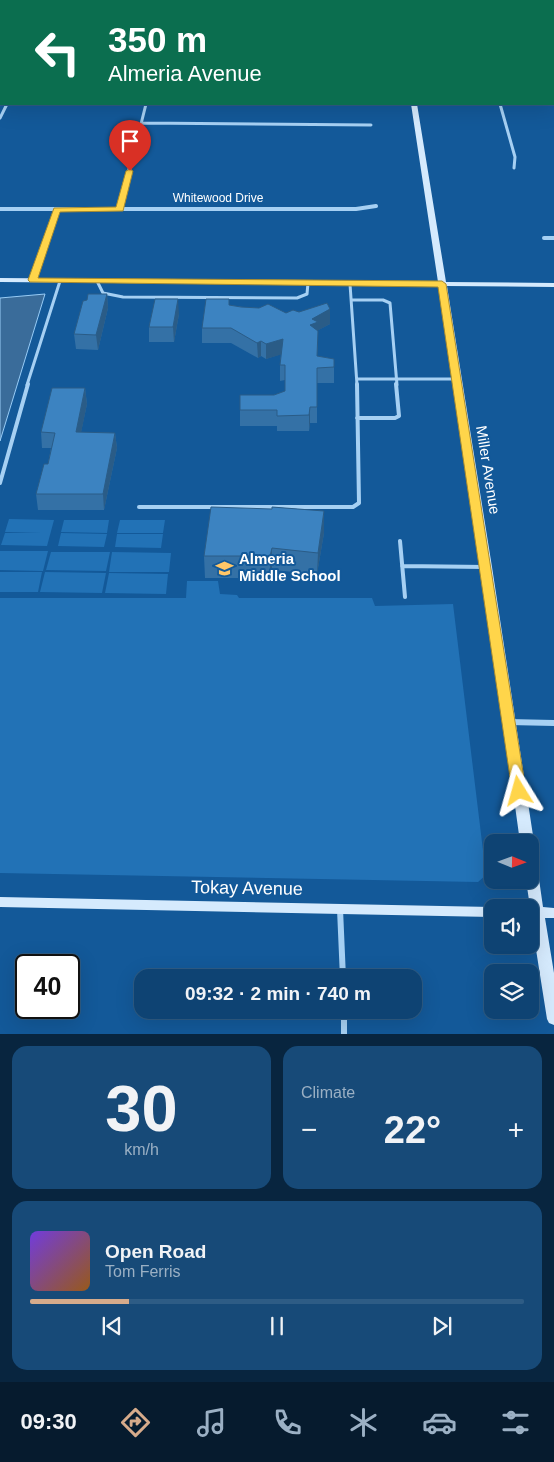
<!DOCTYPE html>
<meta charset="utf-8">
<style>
body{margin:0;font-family:Arial,sans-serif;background:#174a78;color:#f1f3f6;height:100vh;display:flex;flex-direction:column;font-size:19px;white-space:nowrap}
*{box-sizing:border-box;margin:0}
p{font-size:16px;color:#9bb0c4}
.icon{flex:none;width:28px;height:28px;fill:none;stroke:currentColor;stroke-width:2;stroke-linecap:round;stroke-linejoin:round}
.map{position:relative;height:1034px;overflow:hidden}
.panel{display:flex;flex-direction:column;gap:12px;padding:12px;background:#08253f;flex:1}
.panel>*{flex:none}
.top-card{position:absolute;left:0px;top:0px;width:555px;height:105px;box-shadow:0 5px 20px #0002,0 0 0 1px #2e5c85;background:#0b6e4f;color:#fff;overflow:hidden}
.needle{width:32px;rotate:91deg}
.fabs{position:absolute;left:484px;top:834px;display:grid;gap:10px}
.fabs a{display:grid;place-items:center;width:55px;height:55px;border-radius:10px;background:#0e4373;box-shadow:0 5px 20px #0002,0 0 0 1px #2e5c85;font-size:25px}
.speed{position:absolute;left:15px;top:954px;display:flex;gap:10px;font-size:25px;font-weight:700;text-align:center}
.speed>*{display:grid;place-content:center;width:65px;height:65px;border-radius:50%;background:#0e4373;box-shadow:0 5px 20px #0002,0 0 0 1px #2e5c85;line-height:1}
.speed .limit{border:2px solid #111;border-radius:8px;background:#fff;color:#111}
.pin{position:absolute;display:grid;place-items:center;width:42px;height:42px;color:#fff;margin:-51px -21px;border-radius:50% 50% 50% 0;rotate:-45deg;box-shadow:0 0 5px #0007}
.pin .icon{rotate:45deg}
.me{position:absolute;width:55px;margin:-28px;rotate:352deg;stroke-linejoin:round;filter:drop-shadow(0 0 4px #0008)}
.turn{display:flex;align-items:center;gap:18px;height:105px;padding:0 25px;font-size:22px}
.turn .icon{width:65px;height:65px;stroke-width:2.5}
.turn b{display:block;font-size:35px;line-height:42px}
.big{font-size:38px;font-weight:700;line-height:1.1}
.panel .tile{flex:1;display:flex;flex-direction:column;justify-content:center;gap:8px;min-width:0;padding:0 18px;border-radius:15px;background:#174a78}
.panel .dial{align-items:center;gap:0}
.dial b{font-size:65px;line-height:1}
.song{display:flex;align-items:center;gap:15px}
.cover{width:60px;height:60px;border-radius:8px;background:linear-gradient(135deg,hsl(260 70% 55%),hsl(30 70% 35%))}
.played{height:5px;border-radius:2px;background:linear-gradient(90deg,#d6ab8b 20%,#2e5c85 20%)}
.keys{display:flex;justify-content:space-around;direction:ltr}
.heat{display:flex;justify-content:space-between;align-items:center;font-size:28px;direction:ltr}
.panel .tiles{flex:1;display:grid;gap:12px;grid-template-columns:1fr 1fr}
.tile:last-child{grid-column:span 2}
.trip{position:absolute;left:134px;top:969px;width:288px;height:50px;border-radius:15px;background:#0e4373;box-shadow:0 5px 20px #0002,0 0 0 1px #2e5c85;font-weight:700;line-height:50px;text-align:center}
.tab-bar{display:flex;height:80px;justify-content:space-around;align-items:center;background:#061b2e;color:#9bb0c4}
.tab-bar .icon{width:35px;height:35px}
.tab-bar .current{color:#d6ab8b}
.tab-bar b{font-size:22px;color:#f1f3f6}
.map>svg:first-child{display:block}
</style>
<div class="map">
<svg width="554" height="1035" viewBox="0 0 554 1035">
<rect width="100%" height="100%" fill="#135999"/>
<!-- green -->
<path fill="#2272b6" d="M 9,519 L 54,520 L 47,546 L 1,545 L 5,533 L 41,533 L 5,532 Z
M 64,520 L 109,520 L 107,533 L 61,532 Z
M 120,520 L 165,520 L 163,533 L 117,533 Z
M 61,533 L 107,534 L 104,547 L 58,546 Z
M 117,534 L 163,534 L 161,548 L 115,547 Z
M 0,551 L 48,551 L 43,571 L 0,570 Z
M 51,552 L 110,552 L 106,571 L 46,570 Z
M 112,552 L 171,553 L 169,572 L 109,572 Z
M 0,572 L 42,572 L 38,592 L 0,592 Z
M 45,572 L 106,573 L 102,593 L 40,592 Z
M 109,573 L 168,574 L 166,594 L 105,593 Z
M 187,581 L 218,581 L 220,594 L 237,595 L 239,598 L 372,598 L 375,606 L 453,604 L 486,875 L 478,882 L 0,873 L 0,598 L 186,598 Z"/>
<!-- water -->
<path fill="#3a6c9a" stroke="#98ccf6" d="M 45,294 L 0,441 L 0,298 Z"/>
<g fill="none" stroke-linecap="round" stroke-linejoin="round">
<!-- lane-far1 -->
<path stroke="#a6d0f3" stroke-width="3" d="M 97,281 L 103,293 L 123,297 L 297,298 L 307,294 L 308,283
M 350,284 L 357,385
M 352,300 L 383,300 L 390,303 L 397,385
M 357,379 L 458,379
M 27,385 L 60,281"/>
<!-- lane -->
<path stroke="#a6d0f3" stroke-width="4" d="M 357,418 L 395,418 L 399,416 L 396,384
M 0,483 L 28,384
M 139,507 L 353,507 L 359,503 L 357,384
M 400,541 L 405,597
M 402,566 L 485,567"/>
<!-- street-far2 -->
<path stroke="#a6d0f3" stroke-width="3" d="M 500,104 L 515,157 L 514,168
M 0,118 L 7,104
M 142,123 L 371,125
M 130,168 L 146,104"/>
<!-- street-far1 -->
<path stroke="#a6d0f3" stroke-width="4" d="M 0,209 L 356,209 L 376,206
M 120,209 L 130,167
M 544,238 L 554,238
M 33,280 L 57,210"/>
<!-- street -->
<path stroke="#a6d0f3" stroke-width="6" d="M 509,722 L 554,723
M 340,909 L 343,978
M 344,1010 L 344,1035"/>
<!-- secondary -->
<path fill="#d5eafd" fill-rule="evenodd" d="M 395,0 L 401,0 L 401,1 L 396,1 Z
M 411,104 L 417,104 L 446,282 L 554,283 L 554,287 L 447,286 L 492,567 L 534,842 L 530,846 L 530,842 L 520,842 L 482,567 L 439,286 L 0,282 L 0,278 L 438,282 Z
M 530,860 L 535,861 L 537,865 L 543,907 L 554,908 L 554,918 L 545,918 L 554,973 L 554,1025 L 549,1023 L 547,1019 L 531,918 L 530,917 L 530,908 L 527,908 L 530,907 L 526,880 L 530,880 Z
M 0,897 L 492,907 L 495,908 L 492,908 L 492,917 L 0,907 Z"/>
</g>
<!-- wall -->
<path fill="#3471a6" d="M 107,294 L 108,308 L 98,350 L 76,349 L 74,334 L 87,300 Z
M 229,305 L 286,313 L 330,324 L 318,330 L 317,356 L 334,359 L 334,383 L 317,383 L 317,423 L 310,423 L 309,431 L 277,431 L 277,426 L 240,426 L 240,395 L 274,395 L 285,391 L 285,380 L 280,381 L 280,365 L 281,354 L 266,359 L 261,356 L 258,358 L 231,343 L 202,343 L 202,328 Z
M 179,314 L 174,342 L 149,342 L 149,327 Z
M 85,388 L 87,404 L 81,432 L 115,433 L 117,448 L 104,510 L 38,510 L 36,494 L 48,464 L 51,448 L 42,448 L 41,432 Z
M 272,507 L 324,511 L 324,533 L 317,574 L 272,570 L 270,578 L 205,578 L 204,556 L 272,509 Z"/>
<!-- shaded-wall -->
<path fill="#2a5c87" d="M 107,294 L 108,308 L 98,350 L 96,335 Z
M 178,299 L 179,314 L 174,342 L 173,327 Z
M 330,309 L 330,324 L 317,331 L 310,325 L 312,319 Z
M 283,339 L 283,354 L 266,359 L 266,344 Z
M 261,341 L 261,356 L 258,358 L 257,343 Z
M 85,388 L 87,404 L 78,448 L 76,432 Z
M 310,407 L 310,423 L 309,431 L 309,415 Z
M 115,433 L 117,448 L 104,510 L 103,494 Z
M 324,511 L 324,533 L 317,574 L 318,553 Z
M 272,548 L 272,570 L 270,578 L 270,556 Z"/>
<!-- building -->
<path fill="#3c83c1" stroke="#2a5c87" d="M 88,294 L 107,294 L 96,335 L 74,334 L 83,301 L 87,300 Z
M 155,299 L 178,299 L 173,327 L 149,327 Z
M 206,299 L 229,299 L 229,305 L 241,307 L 259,308 L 268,304 L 286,313 L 293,310 L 299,312 L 327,303 L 330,309 L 312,319 L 318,322 L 310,325 L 318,331 L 317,356 L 334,359 L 334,367 L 317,368 L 317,407 L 310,407 L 309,415 L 277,416 L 277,410 L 240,410 L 240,395 L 274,395 L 285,391 L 285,365 L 280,365 L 283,339 L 266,344 L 261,341 L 257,343 L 231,328 L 202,328 Z
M 52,388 L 85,388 L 76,432 L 115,433 L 103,494 L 36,494 L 44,464 L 48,464 L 55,433 L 41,432 Z
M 211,507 L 272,509 L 272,507 L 324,511 L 318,553 L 272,548 L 270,556 L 204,556 Z"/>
<!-- route -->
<path fill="#ffd54a" stroke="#a68a30" d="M 130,169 L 133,171 L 123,211 L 60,212 L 38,278 L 442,281 L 446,284 L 526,791 L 524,795 L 514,795 L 512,791 L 438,287 L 30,282 L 28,280 L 54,208 L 116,207 L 126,171 Z"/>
<!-- icons -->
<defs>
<symbol id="school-bare" viewBox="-9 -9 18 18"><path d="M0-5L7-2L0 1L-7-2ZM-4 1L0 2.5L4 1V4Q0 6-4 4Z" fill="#ffc668" stroke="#135999" stroke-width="2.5" paint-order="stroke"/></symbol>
</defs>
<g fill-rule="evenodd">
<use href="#school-bare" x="212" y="556" width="25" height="25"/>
</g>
<g text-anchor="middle" stroke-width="4" stroke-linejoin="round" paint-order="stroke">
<!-- far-street labels -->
<g font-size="12" fill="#fff" stroke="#135999">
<text x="218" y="202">Whitewood Drive</text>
</g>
<!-- street labels -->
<g font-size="15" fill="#fff" stroke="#135999">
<text transform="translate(488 470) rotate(81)" y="5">Miller Avenue</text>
</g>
<!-- poi labels -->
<g font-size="15" font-weight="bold" fill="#fff" stroke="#135999" text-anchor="start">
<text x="239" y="564">Almeria<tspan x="239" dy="17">Middle School</tspan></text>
</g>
<!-- near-street labels -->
<g font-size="18" fill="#fff" stroke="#135999">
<text transform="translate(247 888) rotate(1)" y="6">Tokay Avenue</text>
</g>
</g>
</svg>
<div class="fabs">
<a><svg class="needle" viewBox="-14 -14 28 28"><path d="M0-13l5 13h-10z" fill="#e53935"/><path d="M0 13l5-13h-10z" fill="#9bb0c4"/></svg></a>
<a><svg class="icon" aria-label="sound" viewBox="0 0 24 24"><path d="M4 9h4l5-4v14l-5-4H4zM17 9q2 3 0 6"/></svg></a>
<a><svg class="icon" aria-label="layers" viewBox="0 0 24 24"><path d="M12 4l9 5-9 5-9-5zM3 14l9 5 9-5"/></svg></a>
</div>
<div class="speed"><div class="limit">40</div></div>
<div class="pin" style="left:130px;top:171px;background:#d93025"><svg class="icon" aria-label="arrive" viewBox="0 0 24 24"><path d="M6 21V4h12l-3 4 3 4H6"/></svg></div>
<svg class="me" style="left:519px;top:791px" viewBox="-20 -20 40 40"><path d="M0-17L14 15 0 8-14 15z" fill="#ffd54a" stroke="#fff" stroke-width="4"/></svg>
<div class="trip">09:32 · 2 min · 740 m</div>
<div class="top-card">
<div class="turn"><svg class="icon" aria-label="left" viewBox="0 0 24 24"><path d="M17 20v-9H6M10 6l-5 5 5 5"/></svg><div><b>350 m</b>Almeria Avenue</div></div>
</div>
</div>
<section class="panel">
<div class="tiles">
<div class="tile dial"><b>30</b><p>km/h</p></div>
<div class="tile"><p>Climate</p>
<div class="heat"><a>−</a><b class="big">22°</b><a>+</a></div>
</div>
<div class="tile">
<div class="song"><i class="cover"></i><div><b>Open Road</b><p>Tom Ferris</p></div></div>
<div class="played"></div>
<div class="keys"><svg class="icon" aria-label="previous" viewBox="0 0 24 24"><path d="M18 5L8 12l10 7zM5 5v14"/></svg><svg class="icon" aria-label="pause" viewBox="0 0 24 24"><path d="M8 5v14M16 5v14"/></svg><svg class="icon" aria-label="next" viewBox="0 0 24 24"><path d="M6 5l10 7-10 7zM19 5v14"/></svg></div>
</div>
</div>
</section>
<nav class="tab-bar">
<b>09:30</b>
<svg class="icon current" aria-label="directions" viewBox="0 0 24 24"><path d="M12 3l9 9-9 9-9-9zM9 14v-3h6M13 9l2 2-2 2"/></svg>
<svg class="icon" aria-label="music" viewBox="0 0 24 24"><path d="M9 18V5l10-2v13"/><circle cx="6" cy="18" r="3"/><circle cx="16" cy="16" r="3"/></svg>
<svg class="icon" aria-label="phone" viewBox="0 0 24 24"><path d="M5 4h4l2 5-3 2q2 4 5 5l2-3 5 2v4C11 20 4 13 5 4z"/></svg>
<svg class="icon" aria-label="climate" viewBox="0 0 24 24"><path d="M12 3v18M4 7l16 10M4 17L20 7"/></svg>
<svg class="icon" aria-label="car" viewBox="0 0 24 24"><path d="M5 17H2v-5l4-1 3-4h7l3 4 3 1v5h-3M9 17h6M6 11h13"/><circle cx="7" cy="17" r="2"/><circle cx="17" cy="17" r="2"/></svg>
<svg class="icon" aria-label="filters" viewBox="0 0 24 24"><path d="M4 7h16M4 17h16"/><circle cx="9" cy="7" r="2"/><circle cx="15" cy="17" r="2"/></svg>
</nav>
